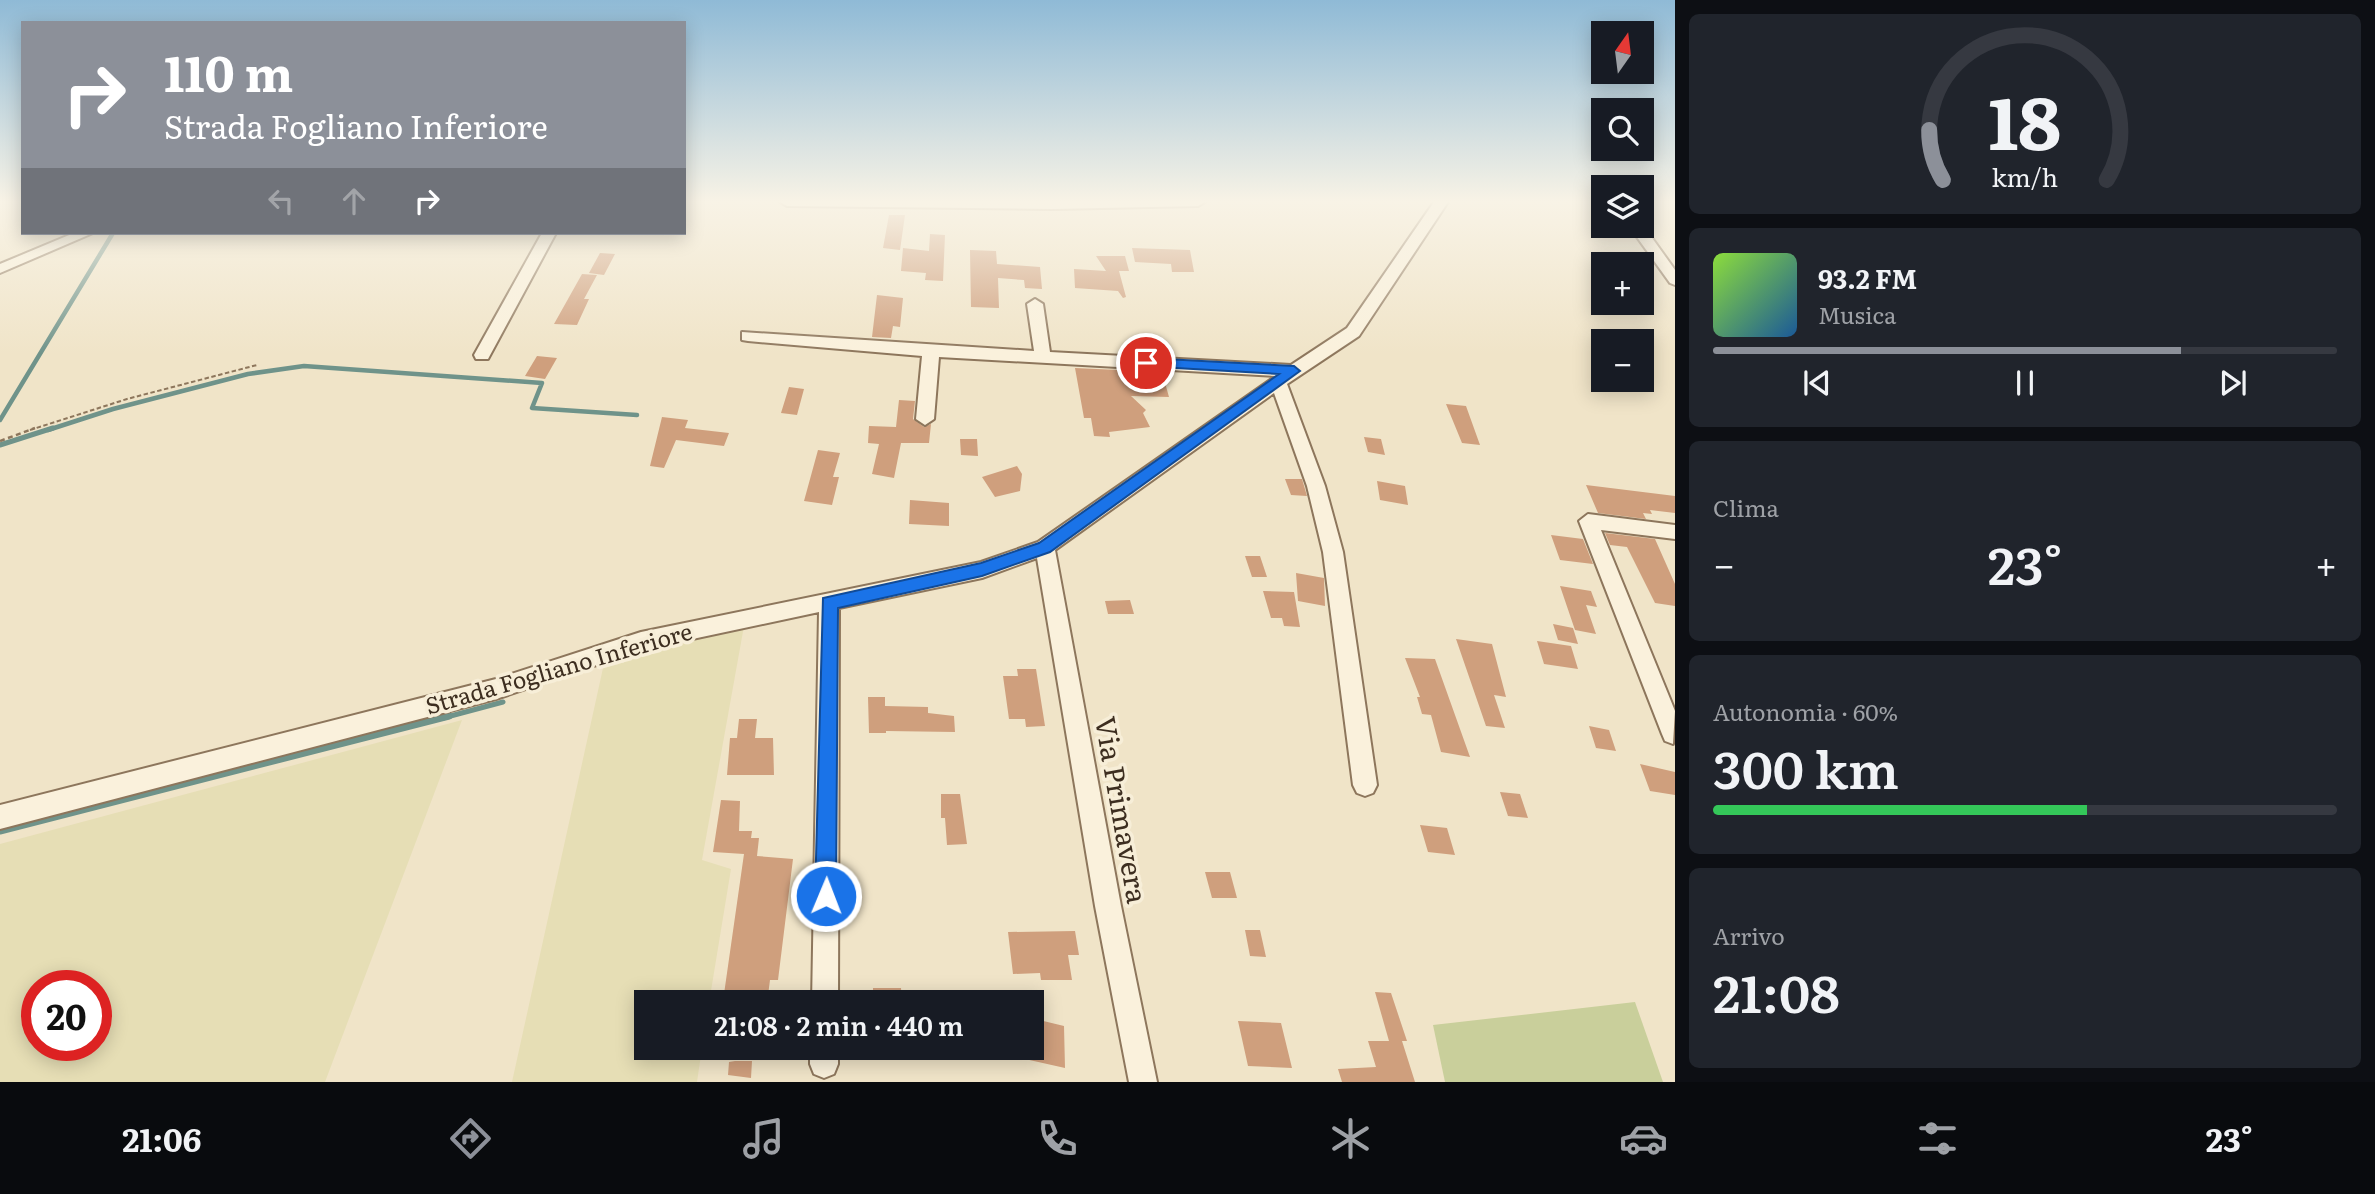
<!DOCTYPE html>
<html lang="it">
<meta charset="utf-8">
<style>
body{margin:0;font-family:Literata,serif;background:#20242c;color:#f1f3f6;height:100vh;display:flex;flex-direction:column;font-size:26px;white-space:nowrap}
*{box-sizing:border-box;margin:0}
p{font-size:23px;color:#9ea1a6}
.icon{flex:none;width:38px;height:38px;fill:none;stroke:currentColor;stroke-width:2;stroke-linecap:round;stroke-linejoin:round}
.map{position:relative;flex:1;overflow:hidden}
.sheet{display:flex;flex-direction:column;gap:14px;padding:14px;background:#0d0f14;width:700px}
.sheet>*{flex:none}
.banner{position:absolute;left:21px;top:21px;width:665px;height:214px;border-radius:0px;box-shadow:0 4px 18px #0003;background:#8c9099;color:#fff;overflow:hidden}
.needle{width:46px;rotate:14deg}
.tools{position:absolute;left:1591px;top:21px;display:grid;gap:14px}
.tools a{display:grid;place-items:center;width:63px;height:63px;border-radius:0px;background:#171b24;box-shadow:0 4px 18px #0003;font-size:35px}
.speed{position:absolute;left:21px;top:970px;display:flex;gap:14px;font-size:35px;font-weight:700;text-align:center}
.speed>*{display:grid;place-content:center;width:91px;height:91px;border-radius:50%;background:#171b24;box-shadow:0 4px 18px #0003;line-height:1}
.speed .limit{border:10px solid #d22;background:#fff;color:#111}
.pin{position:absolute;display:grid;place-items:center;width:60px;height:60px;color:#fff;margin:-30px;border:4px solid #fff;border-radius:50%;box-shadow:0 2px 7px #0007}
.me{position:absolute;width:77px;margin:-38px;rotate:1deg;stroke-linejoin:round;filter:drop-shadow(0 0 5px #0008)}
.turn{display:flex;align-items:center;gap:24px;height:147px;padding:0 28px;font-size:32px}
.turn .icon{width:91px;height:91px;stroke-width:2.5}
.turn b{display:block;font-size:49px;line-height:60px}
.lanes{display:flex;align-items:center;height:66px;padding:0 28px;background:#0003;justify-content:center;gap:35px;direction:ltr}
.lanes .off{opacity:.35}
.big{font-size:52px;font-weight:600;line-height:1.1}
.sheet .widget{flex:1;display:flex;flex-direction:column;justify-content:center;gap:10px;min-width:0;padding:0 24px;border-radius:10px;background:#20242c}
.sheet .dial{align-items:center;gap:0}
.dial svg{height:182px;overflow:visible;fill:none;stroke:#363941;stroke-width:7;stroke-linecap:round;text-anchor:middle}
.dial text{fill:#f1f3f6;stroke:none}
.song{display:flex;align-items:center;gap:21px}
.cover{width:84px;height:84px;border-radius:10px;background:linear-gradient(135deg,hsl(90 70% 55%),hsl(210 70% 35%))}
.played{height:7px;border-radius:4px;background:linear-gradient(90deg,#8c9099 75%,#363941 75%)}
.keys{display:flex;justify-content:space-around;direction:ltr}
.heat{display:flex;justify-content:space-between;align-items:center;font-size:38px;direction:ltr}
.charge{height:10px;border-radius:5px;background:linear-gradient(90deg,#34c759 60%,#363941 0)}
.trip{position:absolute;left:634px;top:990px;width:410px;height:70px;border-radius:0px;background:#171b24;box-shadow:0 4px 18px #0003;font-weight:600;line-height:70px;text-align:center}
.dock{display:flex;height:112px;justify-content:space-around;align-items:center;background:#090b0e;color:#9ea1a6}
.dock .icon{width:49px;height:49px}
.dock .on{color:#8c9099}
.dock b{font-size:32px;color:#f1f3f6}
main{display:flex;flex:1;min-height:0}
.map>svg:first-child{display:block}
</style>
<main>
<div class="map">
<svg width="1675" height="1082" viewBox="0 0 1675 1082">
<rect width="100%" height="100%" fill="#f0e4c8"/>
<!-- farmland -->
<path fill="#e6deb5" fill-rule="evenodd" d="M 744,626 L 702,860 L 731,869 L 709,1003 L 646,1003 L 646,1048 L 702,1048 L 697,1082 L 512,1082 L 605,659 L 656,643 Z
M 462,720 L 325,1082 L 0,1082 L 0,844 ZM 37,985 L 96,985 L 96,1045 L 37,1045 Z"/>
<!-- green -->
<path fill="#c9cf9b" d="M 1635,1002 L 1663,1082 L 1445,1082 L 1433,1025 Z"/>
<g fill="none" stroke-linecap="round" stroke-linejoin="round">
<!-- stream-far2 -->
<path stroke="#6f938a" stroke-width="4.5" d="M 0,420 L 113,233
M 48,430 L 113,409 L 248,374 L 304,366 L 542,383 L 532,408 L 637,415"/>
<!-- stream-far1 -->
<path stroke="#6f938a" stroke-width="5" d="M 0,445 L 53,428
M 443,718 L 503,702"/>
<!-- stream -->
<path stroke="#6f938a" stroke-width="7" d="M 0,831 L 449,716"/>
</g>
<!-- building -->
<path fill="#cf9f7d" d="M 889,215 L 905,215 L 900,250 L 883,248 Z
M 930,234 L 945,235 L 943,281 L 925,280 L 926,273 L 901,271 L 903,248 L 929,251 Z
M 1132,248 L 1190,250 L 1194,272 L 1172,272 L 1171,264 L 1135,262 Z
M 970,250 L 996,251 L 997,264 L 1040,267 L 1042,289 L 1025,288 L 1024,280 L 998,278 L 999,308 L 971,307 Z
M 600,253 L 615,254 L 604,275 L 589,273 Z
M 1096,256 L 1125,256 L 1129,271 L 1119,271 L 1126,297 L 1123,298 L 1118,291 L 1075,288 L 1074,269 L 1106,271 Z
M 582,274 L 597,275 L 584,299 L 589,299 L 577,325 L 554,324 Z
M 877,295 L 903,298 L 900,327 L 893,326 L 891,338 L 872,337 Z
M 537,356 L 557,358 L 545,379 L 525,376 Z
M 1075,368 L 1162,372 L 1169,397 L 1131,396 L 1146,410 L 1143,413 L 1150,427 L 1109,432 L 1110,437 L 1094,436 L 1091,418 L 1084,418 Z
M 789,387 L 804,389 L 797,415 L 781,413 Z
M 899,400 L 915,401 L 913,419 L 924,427 L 931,424 L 929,443 L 901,443 L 894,478 L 872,474 L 879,444 L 868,443 L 869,426 L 896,427 Z
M 1446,404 L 1466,406 L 1480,445 L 1462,443 Z
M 662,417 L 688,420 L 685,428 L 729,433 L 724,446 L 676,440 L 664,468 L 650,466 Z
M 1364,437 L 1381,439 L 1385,455 L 1368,452 Z
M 960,439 L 977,439 L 978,456 L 961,455 Z
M 818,450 L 840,453 L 833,477 L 839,477 L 832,505 L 804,501 Z
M 1017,466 L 1022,474 L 1020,491 L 995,497 L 982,477 Z
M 1285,479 L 1302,479 L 1307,496 L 1291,495 Z
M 1377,481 L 1405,486 L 1408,505 L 1380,500 Z
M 1586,485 L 1675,496 L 1675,513 L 1650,510 L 1652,514 L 1643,513 L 1646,519 L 1598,513 Z
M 910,500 L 949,503 L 949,526 L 909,524 Z
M 1605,533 L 1655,539 L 1675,584 L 1675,606 L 1655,603 L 1627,547 L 1610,545 Z
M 1551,535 L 1583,539 L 1593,564 L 1560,560 Z
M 1245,556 L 1260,556 L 1267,577 L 1252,577 Z
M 1296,573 L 1324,578 L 1325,606 L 1298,601 Z
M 1560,586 L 1591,591 L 1597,607 L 1586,605 L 1596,634 L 1575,630 Z
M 1263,591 L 1294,592 L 1300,627 L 1284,626 L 1282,618 L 1271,618 Z
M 1130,600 L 1134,614 L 1108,614 L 1105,601 Z
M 1553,624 L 1573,628 L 1578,644 L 1558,640 Z
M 1456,639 L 1492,644 L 1506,697 L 1494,695 L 1505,728 L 1486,726 Z
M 1537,641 L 1571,646 L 1578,669 L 1544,664 Z
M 1405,658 L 1435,659 L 1470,757 L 1441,752 L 1431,715 L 1422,714 L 1417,697 L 1420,697 Z
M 1017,669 L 1036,669 L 1045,726 L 1026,727 L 1025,719 L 1009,719 L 1003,676 L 1018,676 Z
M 868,697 L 885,697 L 885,706 L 928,707 L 928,713 L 954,716 L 955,732 L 886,731 L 886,733 L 869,733 Z
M 739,719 L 757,719 L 755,738 L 773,738 L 774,775 L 727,775 L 730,738 L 737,738 Z
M 1589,726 L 1609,730 L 1616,751 L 1596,748 Z
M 1640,764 L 1675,772 L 1675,795 L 1650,791 Z
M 1500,792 L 1520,794 L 1528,818 L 1508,816 Z
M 941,794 L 960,794 L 967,844 L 947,845 L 945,818 L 941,818 Z
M 721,800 L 740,801 L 739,831 L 752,831 L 751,838 L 759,838 L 757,856 L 793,859 L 778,980 L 770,980 L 767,1003 L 736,1003 L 737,996 L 724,994 L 744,854 L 713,852 Z
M 1420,825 L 1447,828 L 1455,855 L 1428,852 Z
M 1205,872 L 1230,872 L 1237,898 L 1212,898 Z
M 1245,930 L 1260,930 L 1266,957 L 1250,956 Z
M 1075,931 L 1079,955 L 1068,955 L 1072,980 L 1041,980 L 1040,973 L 1013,974 L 1008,932 Z
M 873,988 L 901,988 L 902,1003 L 873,1002 Z
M 1375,992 L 1391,993 L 1407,1041 L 1402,1041 L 1415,1082 L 1342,1082 L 1338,1069 L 1376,1067 L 1368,1041 L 1389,1041 Z
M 1031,1018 L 1064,1026 L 1065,1068 L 1002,1054 L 1002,1048 L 1031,1048 Z
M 1238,1021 L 1281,1023 L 1292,1068 L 1248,1066 Z
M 735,1061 L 752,1061 L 751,1078 L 728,1075 L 729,1062 Z"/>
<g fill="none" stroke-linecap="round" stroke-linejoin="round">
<defs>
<path id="minor" d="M 780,202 L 1205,202 L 1198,206 L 1052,209 L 787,206 Z
M 1434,202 L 1448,202 L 1359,336 L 1287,384 L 1325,486 L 1343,552 L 1377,785 L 1373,793 L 1365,796 L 1357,793 L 1353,785 L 1323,552 L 1307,486 L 1274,393 L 1055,550 L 1121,906 L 1157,1082 L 1129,1082 L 1095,906 L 1037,558 L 982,578 L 839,608 L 838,1003 L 812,1003 L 819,612 L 641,650 L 496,699 L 0,829 L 0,805 L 496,679 L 641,632 L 981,562 L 1038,542 L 1276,376 L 939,357 L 934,419 L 925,425 L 916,419 L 922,356 L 748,341 L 742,340 L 742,332 L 1034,351 L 1027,304 L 1035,299 L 1043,304 L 1050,352 L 1291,365 L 1347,328 Z
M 1642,224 L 1675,270 L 1675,285 L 1670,283 L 1629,226 Z
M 74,233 L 93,233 L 0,273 L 0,264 Z
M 542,233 L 556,233 L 488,359 L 476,359 L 474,355 Z
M 1588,514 L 1675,525 L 1675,539 L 1601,530 L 1675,711 L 1673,744 L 1665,741 L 1662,734 L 1579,521 Z
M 810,1048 L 838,1048 L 838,1064 L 834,1074 L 824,1078 L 814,1074 L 810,1064 Z"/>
</defs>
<!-- minor casing -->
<use href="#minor" stroke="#8d765c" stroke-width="4"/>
<!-- path-far1 -->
<path stroke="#8d765c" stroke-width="2" stroke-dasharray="4.5 2.5" stroke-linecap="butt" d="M 30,430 L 127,399 L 257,365"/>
<!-- path -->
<path stroke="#8d765c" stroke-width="2.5" stroke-dasharray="5 3.5" stroke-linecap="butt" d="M 0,441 L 35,428"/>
<!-- minor -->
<use href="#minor" fill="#faf1dc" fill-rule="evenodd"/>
</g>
<!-- sky -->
<linearGradient id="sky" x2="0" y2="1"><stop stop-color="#8fbad6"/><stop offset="0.57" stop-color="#f8f3e6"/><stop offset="1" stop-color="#f8f3e6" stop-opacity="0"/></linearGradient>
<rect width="1675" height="354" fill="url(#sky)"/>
<!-- route -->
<path fill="#1a73e8" stroke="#114b97" stroke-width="2" d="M 1146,358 L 1294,366 L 1300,371 L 1050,552 L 982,576 L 838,608 L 836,896 L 833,903 L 826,906 L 818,903 L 815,896 L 823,598 L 981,563 L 1039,543 L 1279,374 L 1141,366 L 1139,363 Z"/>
<g text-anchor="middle" stroke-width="7" stroke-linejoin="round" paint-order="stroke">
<!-- street labels -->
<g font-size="23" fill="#3d2e20" stroke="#f7eed8">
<text transform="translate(559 669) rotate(-16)" y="8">Strada Fogliano Inferiore</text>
</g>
<!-- near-street labels -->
<g font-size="28" fill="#3d2e20" stroke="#f7eed8">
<text transform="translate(1121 810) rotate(80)" y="10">Via Primavera</text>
</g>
</g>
</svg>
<div class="tools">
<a><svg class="needle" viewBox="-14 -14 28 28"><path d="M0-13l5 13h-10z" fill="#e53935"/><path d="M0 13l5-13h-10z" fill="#9ea1a6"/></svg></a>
<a><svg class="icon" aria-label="search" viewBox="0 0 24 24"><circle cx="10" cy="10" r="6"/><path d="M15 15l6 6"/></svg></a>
<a><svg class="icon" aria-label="layers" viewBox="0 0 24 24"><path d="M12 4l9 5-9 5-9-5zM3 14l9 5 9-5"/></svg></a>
<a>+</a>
<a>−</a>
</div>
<div class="speed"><div class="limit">20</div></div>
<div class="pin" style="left:1146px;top:363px;background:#d93025"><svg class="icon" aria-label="arrive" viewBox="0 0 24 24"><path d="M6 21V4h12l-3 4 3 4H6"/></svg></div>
<svg class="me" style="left:826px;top:896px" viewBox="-20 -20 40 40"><circle r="17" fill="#1a73e8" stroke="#fff" stroke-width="3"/><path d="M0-11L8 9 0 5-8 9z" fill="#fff"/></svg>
<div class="trip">21:08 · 2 min · 440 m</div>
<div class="banner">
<div class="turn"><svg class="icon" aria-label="right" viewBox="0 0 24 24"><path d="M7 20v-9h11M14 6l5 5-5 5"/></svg><div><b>110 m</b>Strada Fogliano Inferiore</div></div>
<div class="lanes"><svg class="icon off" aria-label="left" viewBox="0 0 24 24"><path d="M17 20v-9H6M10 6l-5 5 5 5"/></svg><svg class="icon off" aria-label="ahead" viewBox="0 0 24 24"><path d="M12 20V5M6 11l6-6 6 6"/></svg><svg class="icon" aria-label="right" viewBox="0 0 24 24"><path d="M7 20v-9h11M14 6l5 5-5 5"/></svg></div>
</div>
</div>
<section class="sheet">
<div class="widget dial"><svg viewBox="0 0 100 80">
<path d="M14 69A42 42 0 1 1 86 69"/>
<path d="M14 69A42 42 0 0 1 8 47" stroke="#8c9099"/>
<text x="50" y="56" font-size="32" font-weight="700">18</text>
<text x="50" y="72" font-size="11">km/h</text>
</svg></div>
<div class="widget">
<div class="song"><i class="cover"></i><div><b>93.2 FM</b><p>Musica</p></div></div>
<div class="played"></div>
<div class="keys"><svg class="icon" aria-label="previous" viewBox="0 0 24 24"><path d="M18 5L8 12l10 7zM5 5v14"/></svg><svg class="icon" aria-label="pause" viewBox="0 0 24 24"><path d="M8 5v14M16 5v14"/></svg><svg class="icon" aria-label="next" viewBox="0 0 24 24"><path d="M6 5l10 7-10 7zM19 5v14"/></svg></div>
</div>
<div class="widget"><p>Clima</p>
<div class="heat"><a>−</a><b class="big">23°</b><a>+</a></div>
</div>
<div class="widget"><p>Autonomia · 60%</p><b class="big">300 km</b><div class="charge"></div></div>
<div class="widget"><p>Arrivo</p><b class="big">21:08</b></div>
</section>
</main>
<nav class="dock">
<b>21:06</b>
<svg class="icon on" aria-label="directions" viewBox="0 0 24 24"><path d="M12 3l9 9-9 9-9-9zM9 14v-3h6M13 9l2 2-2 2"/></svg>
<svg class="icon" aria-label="music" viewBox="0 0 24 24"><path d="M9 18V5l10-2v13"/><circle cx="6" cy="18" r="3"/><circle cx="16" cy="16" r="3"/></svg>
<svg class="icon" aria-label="phone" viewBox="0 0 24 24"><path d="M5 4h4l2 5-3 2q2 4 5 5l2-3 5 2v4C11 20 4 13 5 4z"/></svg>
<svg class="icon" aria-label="climate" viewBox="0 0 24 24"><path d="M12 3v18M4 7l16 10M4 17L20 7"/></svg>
<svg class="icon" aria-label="car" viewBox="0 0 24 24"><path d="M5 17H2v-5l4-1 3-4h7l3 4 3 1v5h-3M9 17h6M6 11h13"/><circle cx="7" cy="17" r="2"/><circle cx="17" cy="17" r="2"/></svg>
<svg class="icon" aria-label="filters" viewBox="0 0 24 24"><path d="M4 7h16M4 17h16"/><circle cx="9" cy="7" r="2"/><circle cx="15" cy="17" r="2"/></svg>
<b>23°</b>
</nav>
